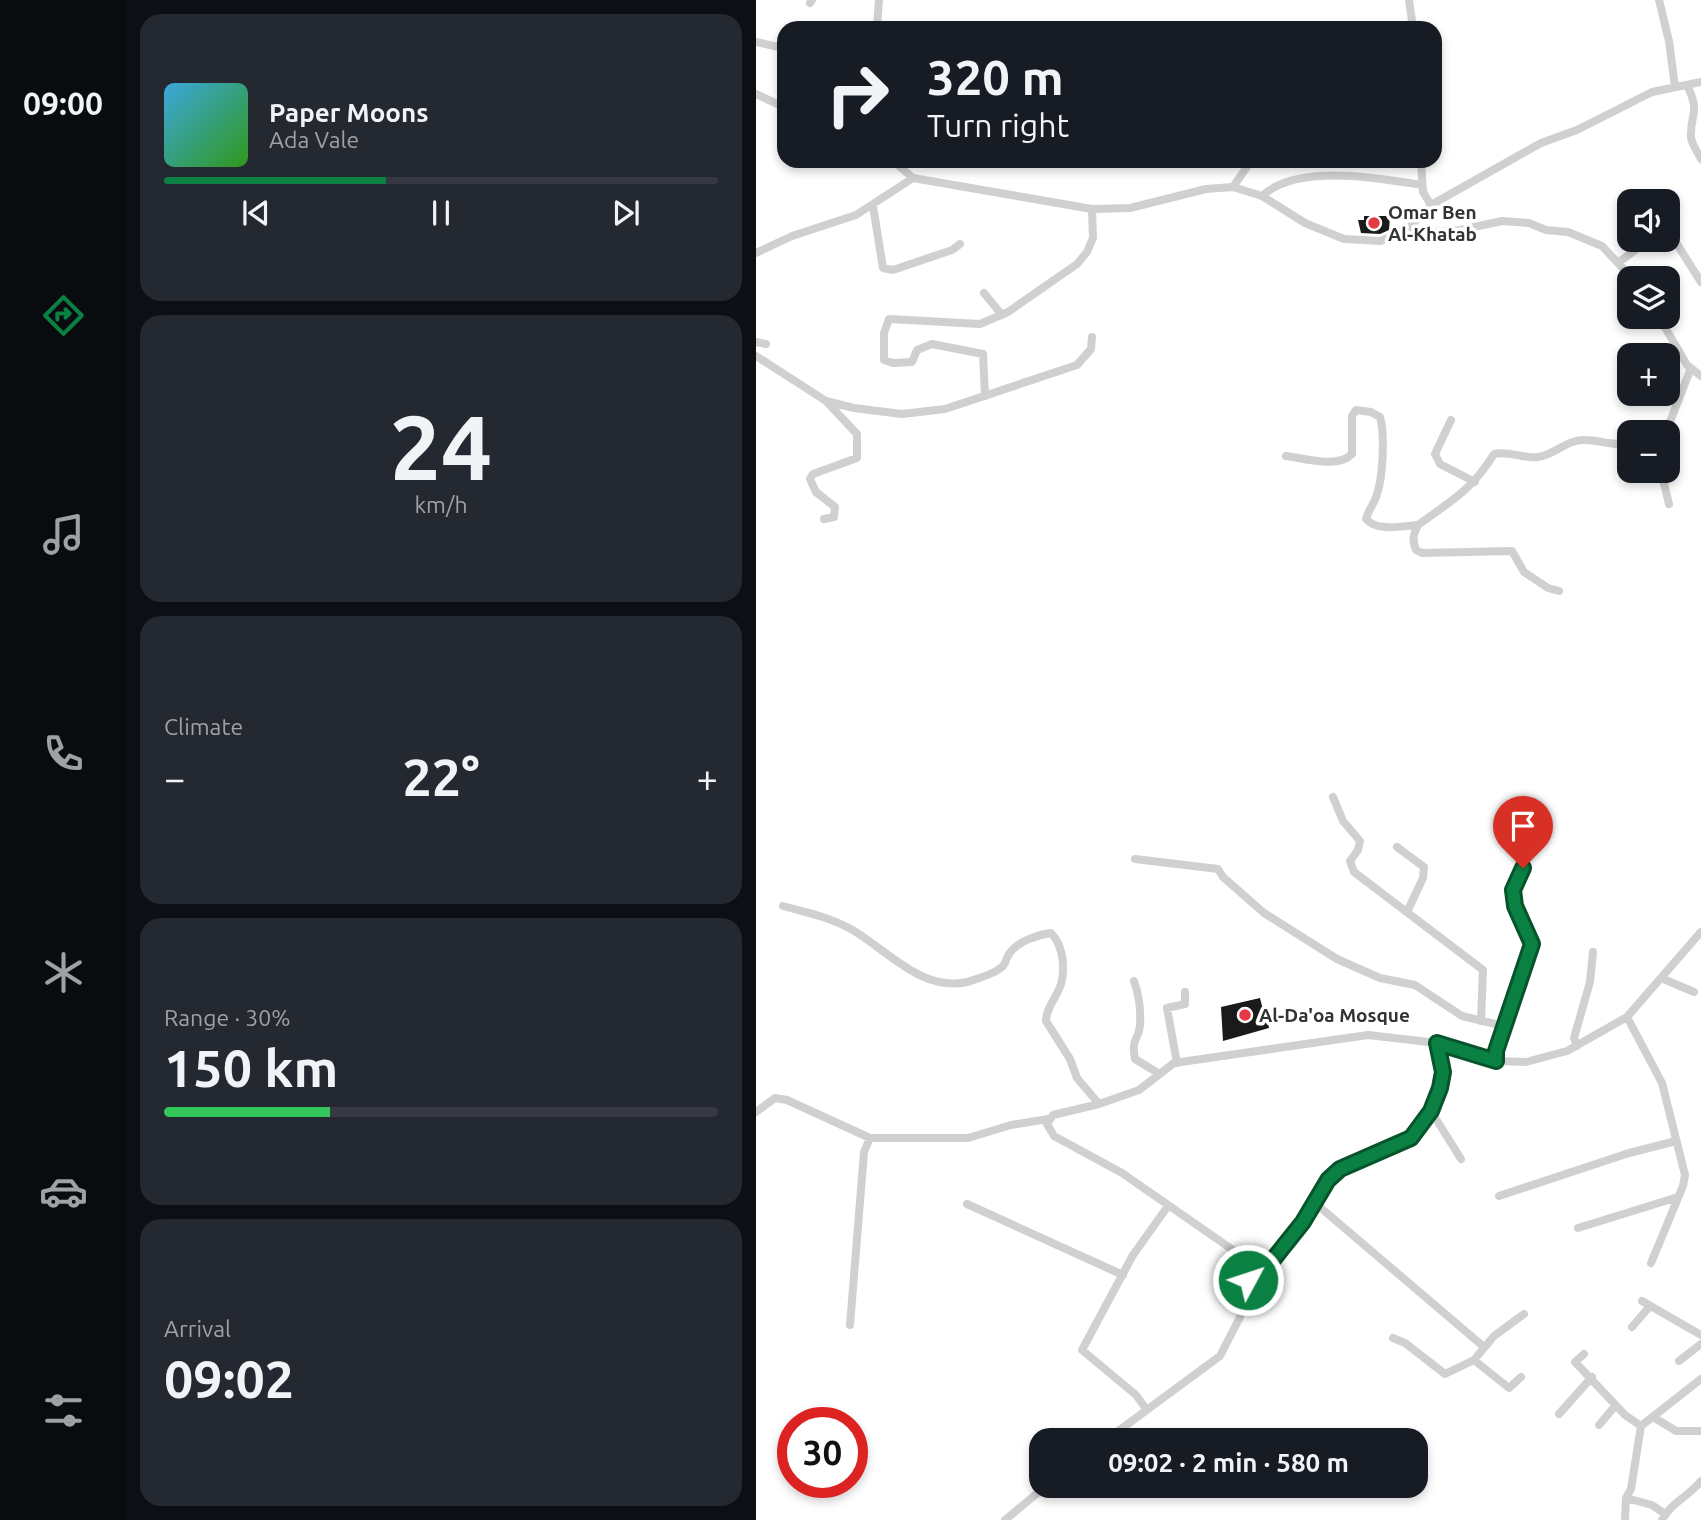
<!DOCTYPE html>
<meta charset="utf-8">
<style>
body{margin:0;font-family:Ubuntu,sans-serif;background:#242831;color:#f1f3f6;height:100vh;display:flex;flex-direction:column;font-size:26px;white-space:nowrap}
*{box-sizing:border-box;margin:0}
p{font-size:23px;color:#9ea1a6}
.icon{flex:none;width:38px;height:38px;fill:none;stroke:currentColor;stroke-width:2;stroke-linecap:round;stroke-linejoin:round}
.map{position:relative;flex:1;overflow:hidden}
.drawer{display:flex;flex-direction:column;gap:14px;padding:14px;background:#0d0f14;width:630px}
.drawer>*{flex:none}
.hud{position:absolute;left:21px;top:21px;width:665px;height:147px;border-radius:21px;box-shadow:0 4px 10px #0003;background:#171b24;color:#f1f3f6;overflow:hidden}
.tools{position:absolute;left:861px;top:189px;display:grid;gap:14px}
.tools a{display:grid;place-items:center;width:63px;height:63px;border-radius:14px;background:#171b24;box-shadow:0 4px 10px #0003;font-size:35px}
.speed{position:absolute;left:21px;top:1407px;display:flex;gap:14px;font-size:35px;font-weight:700;text-align:center}
.speed>*{display:grid;place-content:center;width:91px;height:91px;border-radius:50%;background:#171b24;box-shadow:0 4px 10px #0003;line-height:1}
.speed .limit{border:10px solid #d22;background:#fff;color:#111}
.pin{position:absolute;display:grid;place-items:center;width:60px;height:60px;color:#fff;margin:-72px -30px;border-radius:50% 50% 50% 0;rotate:-45deg;box-shadow:0 0 7px #0007}
.pin .icon{rotate:45deg}
.me{position:absolute;width:77px;margin:-38px;rotate:50deg;stroke-linejoin:round;filter:drop-shadow(0 0 5px #0008)}
.turn{display:flex;align-items:center;gap:24px;height:147px;padding:0 35px;font-size:32px}
.turn .icon{width:91px;height:91px;stroke-width:2.5}
.turn b{display:block;font-size:49px;line-height:60px}
.big{font-size:52px;font-weight:600;line-height:1.1}
.drawer .widget{flex:1;display:flex;flex-direction:column;justify-content:center;gap:10px;min-width:0;padding:0 24px;border-radius:21px;background:#242831}
.drawer .dial{align-items:center;gap:0}
.dial b{font-size:91px;line-height:1}
.song{display:flex;align-items:center;gap:21px}
.cover{width:84px;height:84px;border-radius:10px;background:linear-gradient(135deg,hsl(200 70% 55%),hsl(110 70% 35%))}
.played{height:7px;border-radius:4px;background:linear-gradient(90deg,#0b8043 40%,#363941 40%)}
.keys{display:flex;justify-content:space-around;direction:ltr}
.heat{display:flex;justify-content:space-between;align-items:center;font-size:38px;direction:ltr}
.charge{height:10px;border-radius:5px;background:linear-gradient(90deg,#34c759 30%,#363941 0)}
.trip{position:absolute;left:273px;top:1428px;width:399px;height:70px;border-radius:21px;background:#171b24;box-shadow:0 4px 10px #0003;font-weight:600;line-height:70px;text-align:center}
main{display:flex;flex:1;min-height:0}
.tabs{display:flex;flex-direction:column;width:126px;justify-content:space-around;align-items:center;background:#090b0e;color:#9ea1a6}
.tabs .icon{width:49px;height:49px}
.tabs .active{color:#0b8043}
.tabs b{font-size:32px;color:#f1f3f6}
.map>svg:first-child{display:block}
</style>
<main>
<nav class="tabs">
<b>09:00</b>
<svg class="icon active" aria-label="directions" viewBox="0 0 24 24"><path d="M12 3l9 9-9 9-9-9zM9 14v-3h6M13 9l2 2-2 2"/></svg>
<svg class="icon" aria-label="music" viewBox="0 0 24 24"><path d="M9 18V5l10-2v13"/><circle cx="6" cy="18" r="3"/><circle cx="16" cy="16" r="3"/></svg>
<svg class="icon" aria-label="phone" viewBox="0 0 24 24"><path d="M5 4h4l2 5-3 2q2 4 5 5l2-3 5 2v4C11 20 4 13 5 4z"/></svg>
<svg class="icon" aria-label="climate" viewBox="0 0 24 24"><path d="M12 3v18M4 7l16 10M4 17L20 7"/></svg>
<svg class="icon" aria-label="car" viewBox="0 0 24 24"><path d="M5 17H2v-5l4-1 3-4h7l3 4 3 1v5h-3M9 17h6M6 11h13"/><circle cx="7" cy="17" r="2"/><circle cx="17" cy="17" r="2"/></svg>
<svg class="icon" aria-label="filters" viewBox="0 0 24 24"><path d="M4 7h16M4 17h16"/><circle cx="9" cy="7" r="2"/><circle cx="15" cy="17" r="2"/></svg>
</nav>
<section class="drawer">
<div class="widget">
<div class="song"><i class="cover"></i><div><b>Paper Moons</b><p>Ada Vale</p></div></div>
<div class="played"></div>
<div class="keys"><svg class="icon" aria-label="previous" viewBox="0 0 24 24"><path d="M18 5L8 12l10 7zM5 5v14"/></svg><svg class="icon" aria-label="pause" viewBox="0 0 24 24"><path d="M8 5v14M16 5v14"/></svg><svg class="icon" aria-label="next" viewBox="0 0 24 24"><path d="M6 5l10 7-10 7zM19 5v14"/></svg></div>
</div>
<div class="widget dial"><b>24</b><p>km/h</p></div>
<div class="widget"><p>Climate</p>
<div class="heat"><a>−</a><b class="big">22°</b><a>+</a></div>
</div>
<div class="widget"><p>Range · 30%</p><b class="big">150 km</b><div class="charge"></div></div>
<div class="widget"><p>Arrival</p><b class="big">09:02</b></div>
</section>
<div class="map">
<svg width="945" height="1520" viewBox="0 0 945 1520">
<rect width="100%" height="100%" fill="#fff"/>
<!-- building -->
<path fill="#1a1a1a" d="M 608,216 L 634,216 L 633,230 L 624,234 L 605,233 L 602,220 L 608,220 Z
M 504,998 L 506,1006 L 510,1006 L 515,1022 L 512,1022 L 513,1028 L 467,1041 L 465,1007 Z"/>
<g fill="none" stroke-linecap="round" stroke-linejoin="round">
<!-- minor -->
<path stroke="#d0d0d0" stroke-width="8" d="M 653,0 L 657,28
M 903,0 L 913,41 L 919,87
M 54,3 L 56,0
M 121,28 L 123,0
M 0,42 L 28,48
M 931,85 C 945,114 934,112 935,137 C 935,144 942,152 945,159
M 0,94 L 28,107
M 137,161 L 157,178 L 336,209 L 374,208 L 450,189 L 477,187 L 506,196 L 549,223 L 588,239 L 625,241 L 654,227 L 675,205 L 785,143 L 821,130 L 896,92 L 945,82
M 665,161 L 667,192 L 675,205
M 477,187 L 495,161
M 506,196 C 541,163 623,178 666,185
M 117,206 L 127,268 L 137,270 L 196,250 L 204,244
M 912,230 L 945,282
M 643,235 L 704,230 L 746,221 L 773,223 L 790,230 L 812,232 L 846,246 L 876,278
M 0,253 L 36,236 L 100,215 L 157,178
M 863,262 L 893,240
M 228,293 L 246,315
M 903,317 L 931,365 L 945,376
M 0,342 L 10,344
M 0,356 L 70,401 L 101,434 L 101,458 L 57,474 L 54,479 L 60,492 L 79,507 L 78,517 L 68,519
M 229,396 L 227,354 L 176,344 L 161,350 L 156,362 L 137,363 L 128,360 L 128,333 L 133,319 L 224,324 L 252,312 L 321,264 L 331,252 L 337,238 L 336,209
M 70,401 L 98,408 L 146,414 L 189,409 L 321,365 L 335,349 L 336,337
M 695,420 L 679,454 L 684,464 L 719,482
M 910,432 L 935,368
M 530,456 C 547,458 582,469 596,454 L 596,416 L 600,410 L 615,412 L 624,417 C 629,434 627,477 621,494 C 619,503 612,510 610,519 C 621,532 647,526 662,525 C 695,501 716,490 738,454 C 752,450 767,459 782,457 C 799,455 811,439 829,440 C 845,440 857,447 873,443
M 905,471 L 913,504
M 662,525 C 657,535 656,539 660,550 L 666,553 L 756,551 L 768,572 L 792,588 L 803,591
M 577,797 L 587,821 L 604,841 L 602,850 L 594,861 L 598,872 L 727,970 L 725,1021
M 641,847 L 668,867 L 667,878 L 651,912
M 379,859 L 462,869 L 467,877 L 508,913 L 581,959 L 624,978 L 659,985 L 706,1016 L 748,1026
M 27,906 C 49,912 72,917 93,928 C 130,948 164,992 211,982 C 221,979 238,974 246,967 C 250,964 250,958 253,954 C 262,941 281,935 295,933 C 306,944 309,964 306,980 C 304,994 290,1006 290,1021 L 314,1059 L 321,1078 L 343,1104
M 905,978 L 938,992
M 378,981 C 383,995 385,1011 384,1026 C 382,1041 375,1038 379,1059 L 402,1073
M 871,1017 L 906,1083 L 929,1175 L 927,1186 L 895,1263
M 821,1046 L 818,1038 L 834,982 L 837,952
M 740,1061 L 740,1051 L 777,944 C 760,910 750,905 767,868
M 421,1063 L 411,1008 L 429,1004 L 429,992
M 675,1111 L 705,1159
M 0,1112 L 19,1098 L 31,1100 L 114,1138 L 212,1138 L 255,1125 L 292,1119
M 743,1196 L 873,1153 L 920,1141
M 559,1203 L 728,1347
M 211,1204 L 367,1275
M 822,1228 L 922,1197
M 492,1280 L 504,1276 L 547,1222 L 572,1180 L 584,1169 L 655,1138 L 675,1111 L 684,1088 L 686,1072 L 681,1043
M 886,1301 L 945,1335
M 94,1325 L 108,1152 L 114,1138
M 876,1327 L 894,1306
M 637,1338 L 649,1343 L 689,1374 L 718,1360 L 738,1336 L 768,1314
M 828,1354 L 819,1362 L 869,1415 L 885,1426
M 718,1360 L 753,1388 L 765,1377
M 923,1361 L 945,1344
M 391,1410 L 380,1395 L 326,1350 L 377,1255 L 412,1206
M 803,1414 L 836,1377
M 897,1417 L 920,1431 L 945,1431
M 843,1425 L 860,1405
M 350,1440 L 464,1356 L 484,1317 L 492,1280 L 490,1268 L 477,1250 L 366,1173 L 298,1136 L 291,1124 L 297,1115 L 343,1104 L 383,1090 L 418,1063 L 612,1035 L 681,1043 L 740,1061 L 770,1062 L 811,1051 L 871,1017 L 945,932
M 870,1498 L 896,1505 L 909,1514
M 249,1520 L 290,1486
M 869,1520 L 870,1498 L 875,1489 L 885,1426 L 945,1379
M 906,1520 C 915,1503 933,1496 945,1481"/>
</g>
<g fill="none" stroke-linecap="round" stroke-linejoin="round">
<defs>
<path id="route" d="M 492,1280 L 504,1276 L 547,1222 L 572,1180 L 584,1169 L 655,1138 L 675,1111 L 684,1088 L 687,1072 L 681,1043 L 740,1061 L 740,1051 L 776,944 L 759,906 L 757,890 L 767,868"/>
</defs>
<!-- route casing -->
<use href="#route" stroke="#07532c" stroke-width="18"/>
<!-- route -->
<use href="#route" stroke="#0b8043" stroke-width="12"/>
</g>
<!-- markers -->
<g fill="#e63946" stroke="#fff" stroke-width="2.5">
<circle cx="618" cy="223" r="7"/>
<circle cx="489" cy="1015" r="7"/>
</g>
<g text-anchor="middle" stroke-width="7" stroke-linejoin="round" paint-order="stroke">
<!-- poi labels -->
<g font-size="19" font-weight="bold" fill="#333" stroke="#fff" text-anchor="start">
<text x="632" y="219">Omar Ben<tspan x="632" dy="22">Al-Khatab</tspan></text>
<text x="503" y="1022">Al-Da'oa Mosque</text>
</g>
</g>
</svg>
<div class="tools">
<a><svg class="icon" aria-label="sound" viewBox="0 0 24 24"><path d="M4 9h4l5-4v14l-5-4H4zM17 9q2 3 0 6"/></svg></a>
<a><svg class="icon" aria-label="layers" viewBox="0 0 24 24"><path d="M12 4l9 5-9 5-9-5zM3 14l9 5 9-5"/></svg></a>
<a>+</a>
<a>−</a>
</div>
<div class="speed"><div class="limit">30</div></div>
<div class="pin" style="left:767px;top:868px;background:#d93025"><svg class="icon" aria-label="arrive" viewBox="0 0 24 24"><path d="M6 21V4h12l-3 4 3 4H6"/></svg></div>
<svg class="me" style="left:492px;top:1280px" viewBox="-20 -20 40 40"><circle r="17" fill="#0b8043" stroke="#fff" stroke-width="3"/><path d="M0-11L8 9 0 5-8 9z" fill="#fff"/></svg>
<div class="trip">09:02 · 2 min · 580 m</div>
<div class="hud">
<div class="turn"><svg class="icon" aria-label="right" viewBox="0 0 24 24"><path d="M7 20v-9h11M14 6l5 5-5 5"/></svg><div><b>320 m</b>Turn right</div></div>
</div>
</div>
</main>
